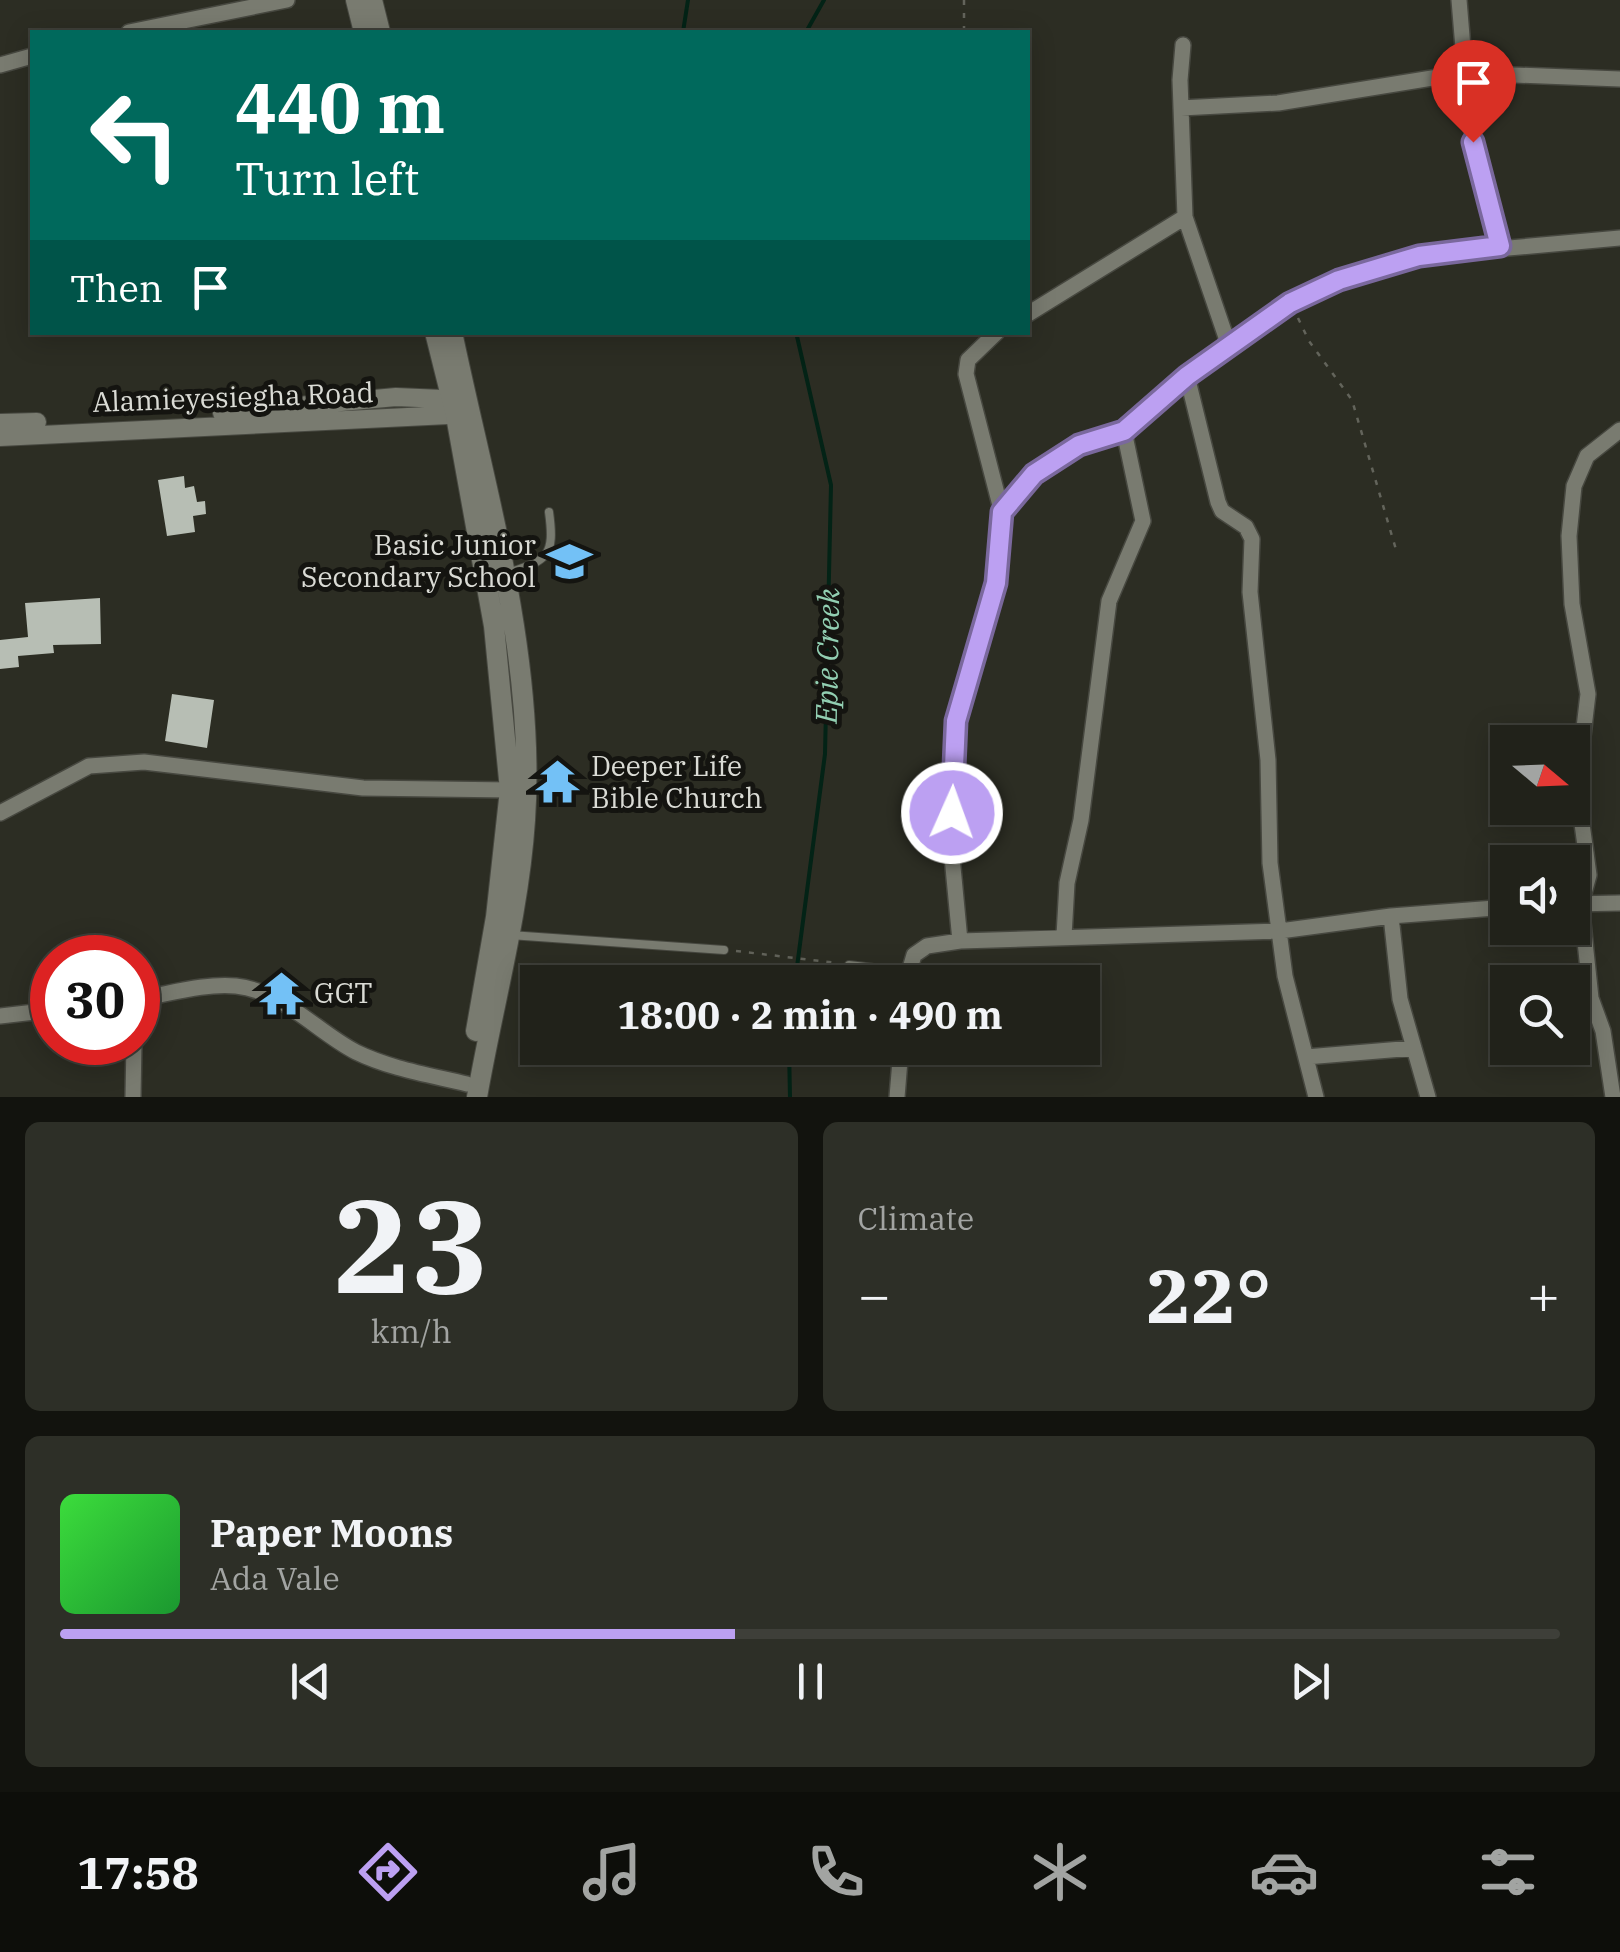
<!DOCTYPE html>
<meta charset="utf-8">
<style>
body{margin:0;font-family:"IBM Plex Serif",serif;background:#2d2f27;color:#f1f3f6;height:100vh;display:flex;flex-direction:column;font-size:38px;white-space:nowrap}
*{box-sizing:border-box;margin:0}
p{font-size:32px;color:#a2a4a2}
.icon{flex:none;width:55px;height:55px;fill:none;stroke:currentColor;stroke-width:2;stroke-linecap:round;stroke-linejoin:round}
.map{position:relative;height:1097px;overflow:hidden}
.sheet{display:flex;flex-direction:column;gap:25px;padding:25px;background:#12130e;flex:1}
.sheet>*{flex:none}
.top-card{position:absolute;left:30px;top:30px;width:1000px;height:305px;border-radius:0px;box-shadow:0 5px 25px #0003,0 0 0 2px #3e3f39;background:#00695c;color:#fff;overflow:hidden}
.needle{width:65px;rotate:109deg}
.controls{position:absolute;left:1490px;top:725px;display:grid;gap:20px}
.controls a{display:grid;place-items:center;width:100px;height:100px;border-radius:0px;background:#21221a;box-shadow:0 5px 25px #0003,0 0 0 2px #3e3f39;font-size:50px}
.speed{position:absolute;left:30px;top:935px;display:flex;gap:20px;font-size:50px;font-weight:700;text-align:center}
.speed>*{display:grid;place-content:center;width:130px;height:130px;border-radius:50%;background:#21221a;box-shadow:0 5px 25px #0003,0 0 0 2px #3e3f39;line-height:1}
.speed .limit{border:15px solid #d22;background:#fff;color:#111}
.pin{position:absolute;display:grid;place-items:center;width:85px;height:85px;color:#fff;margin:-102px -42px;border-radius:50% 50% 50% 0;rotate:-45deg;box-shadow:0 0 10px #0007}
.pin .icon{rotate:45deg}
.me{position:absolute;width:110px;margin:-55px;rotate:2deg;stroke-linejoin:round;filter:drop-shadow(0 0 8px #0008)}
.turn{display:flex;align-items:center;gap:35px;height:210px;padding:0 40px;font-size:45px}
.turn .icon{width:130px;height:130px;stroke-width:2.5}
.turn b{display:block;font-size:70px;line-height:85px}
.then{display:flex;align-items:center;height:95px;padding:0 40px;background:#0003;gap:20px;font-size:38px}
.big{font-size:75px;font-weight:800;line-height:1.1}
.sheet .card{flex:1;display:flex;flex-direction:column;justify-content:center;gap:15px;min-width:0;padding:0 35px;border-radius:15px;background:#2d2f27}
.sheet .dial{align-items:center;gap:0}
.dial b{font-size:130px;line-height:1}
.song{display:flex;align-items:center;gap:30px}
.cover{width:120px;height:120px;border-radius:15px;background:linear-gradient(135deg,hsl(120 70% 55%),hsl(130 70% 35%))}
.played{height:10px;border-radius:5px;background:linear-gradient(90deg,#bca0f2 45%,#3e3f39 45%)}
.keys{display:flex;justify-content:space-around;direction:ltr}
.heat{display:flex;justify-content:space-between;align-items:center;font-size:55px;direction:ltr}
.sheet .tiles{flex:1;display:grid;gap:25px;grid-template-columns:1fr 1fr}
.card:last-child{grid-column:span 2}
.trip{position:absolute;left:520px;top:965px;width:580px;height:100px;border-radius:0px;background:#21221a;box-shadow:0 5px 25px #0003,0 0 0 2px #3e3f39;font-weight:800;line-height:100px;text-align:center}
.tab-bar{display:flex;height:160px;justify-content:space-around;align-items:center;background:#0d0e0a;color:#a2a4a2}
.tab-bar .icon{width:70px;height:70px}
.tab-bar .on{color:#bca0f2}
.tab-bar b{font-size:45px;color:#f1f3f6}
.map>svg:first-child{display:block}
</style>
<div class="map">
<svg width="1620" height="1097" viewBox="0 0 1620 1097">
<rect width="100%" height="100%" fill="#2c2d23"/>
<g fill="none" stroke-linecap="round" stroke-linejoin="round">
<!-- stream -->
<path stroke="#032316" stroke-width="4" d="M 683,32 L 688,0
M 806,32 L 824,0
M 795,982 L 825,754 L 831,485 L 796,332
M 789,1048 L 790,1097"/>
</g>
<!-- building -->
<path fill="#b7beb4" d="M 184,476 L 185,488 L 194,486 L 197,502 L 205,501 L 206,514 L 193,516 L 195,532 L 167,536 L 158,480 Z
M 100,598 L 101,644 L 53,645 L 54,653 L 18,656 L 19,667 L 0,669 L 0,640 L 28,637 L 25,603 Z
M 172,694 L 214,700 L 207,748 L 165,741 Z"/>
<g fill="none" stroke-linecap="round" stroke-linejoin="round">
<defs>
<path id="service" d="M 508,573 C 548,560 555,556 549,512
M 510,935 L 724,950
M 849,965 L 907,972"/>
<path id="minor" d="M 1459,0 L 1469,120 L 1500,245
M 129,32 L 287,0
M 1183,45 L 1180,80 L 1185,217 L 1229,346
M 0,65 L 32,56
M 1181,108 L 1278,103 L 1463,73 L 1620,79
M 1028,314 L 1185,217
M 1187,376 L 1218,502 L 1222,511 L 1246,527 L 1252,539 L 1250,592 L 1268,760 L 1270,863 L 1285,976 L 1316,1097
M 1002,513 L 1034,474 L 1079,445 L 1124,431 L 1187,376 L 1291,303 L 1339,281 L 1419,256 L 1620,238
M 0,813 L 89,766 L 144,762 L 363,788 L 510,790
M 1572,904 L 1620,903
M 1391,916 L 1400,999 L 1428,1097
M 1064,936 L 1067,883 L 1081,820 L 1109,601 L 1143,521 L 1124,431
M 960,941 L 951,846 L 956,721 L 996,583 L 1002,513 L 966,374 L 968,360 L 997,332
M 906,982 L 914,955 L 927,946 L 960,941 L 1280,931 L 1391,916 L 1508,907
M 138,999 C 169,994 204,983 236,986 C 283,991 317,1032 356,1052 C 391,1069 430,1075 467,1084
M 0,1016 L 52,1010
M 1306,1057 L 1414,1048
M 133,1097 L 134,1042
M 897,1097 L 901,1048
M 1613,1097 L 1603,1031 L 1591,998 L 1581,904 L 1589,875 L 1577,787 L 1588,694 L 1572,604 L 1569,536 L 1574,486 L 1587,456 L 1620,430"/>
<path id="tertiary" d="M 222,413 L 396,397 L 466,400
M 0,423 L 37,422
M 0,437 L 469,414"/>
<path id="secondary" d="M 356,0 L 364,32
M 372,0 L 380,32
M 435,332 L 456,416 L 494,626 L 510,790 L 496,917 L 476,1031
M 452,332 C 485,490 536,657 525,820 C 519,913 493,1005 477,1097"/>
</defs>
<!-- service casing -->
<use href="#service" stroke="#474840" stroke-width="10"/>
<!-- minor casing -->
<use href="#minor" stroke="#474840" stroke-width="18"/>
<!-- tertiary casing -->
<use href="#tertiary" stroke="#474840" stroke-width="20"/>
<!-- secondary casing -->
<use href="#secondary" stroke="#474840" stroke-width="22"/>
<!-- path -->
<path stroke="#63645b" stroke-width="2.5" stroke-dasharray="5 8" stroke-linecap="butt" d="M 964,0 L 964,32
M 1298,318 L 1309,341 L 1352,400 L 1397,553
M 736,951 L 837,963"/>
<!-- service -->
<use href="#service" stroke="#797b70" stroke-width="8"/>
<!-- minor -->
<use href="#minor" stroke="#797b70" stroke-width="15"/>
<!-- tertiary -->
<use href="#tertiary" stroke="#797b70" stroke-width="18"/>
<!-- secondary -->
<use href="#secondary" stroke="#797b70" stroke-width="20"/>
</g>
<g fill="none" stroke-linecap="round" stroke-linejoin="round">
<defs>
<path id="route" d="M 952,813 L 956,721 L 996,583 L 1002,512 L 1034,474 L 1079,445 L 1124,431 L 1187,376 L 1290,303 L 1339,280 L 1419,256 L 1500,246 L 1473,142"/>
</defs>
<!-- route casing -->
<use href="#route" stroke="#7a689d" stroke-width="25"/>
<!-- route -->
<use href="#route" stroke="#bca0f2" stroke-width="18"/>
</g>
<!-- icons -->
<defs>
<symbol id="school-bare" viewBox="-9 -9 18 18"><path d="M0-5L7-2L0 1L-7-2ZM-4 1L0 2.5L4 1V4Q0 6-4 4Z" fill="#73c1f6" stroke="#141410" stroke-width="2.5" paint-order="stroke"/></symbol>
<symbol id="temple-bare" viewBox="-9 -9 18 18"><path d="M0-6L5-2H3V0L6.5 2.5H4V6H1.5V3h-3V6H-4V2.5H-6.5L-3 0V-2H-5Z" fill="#73c1f6" stroke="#141410" stroke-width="2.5" paint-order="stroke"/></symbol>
</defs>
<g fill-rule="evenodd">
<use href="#school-bare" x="538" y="530" width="63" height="63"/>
<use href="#temple-bare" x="526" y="750" width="63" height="63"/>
<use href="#temple-bare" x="250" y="962" width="63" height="63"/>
</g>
<g text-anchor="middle" stroke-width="10" stroke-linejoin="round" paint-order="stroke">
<!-- street labels -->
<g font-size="28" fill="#dadbd5" stroke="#141410">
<text transform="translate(233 397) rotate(-2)" y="10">Alamieyesiegha Road</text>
</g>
<!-- poi labels -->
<g font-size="28" fill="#dadbd5" stroke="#141410" text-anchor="start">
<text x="536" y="555" text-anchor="end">Basic Junior<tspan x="536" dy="32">Secondary School</tspan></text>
<text x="591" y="776">Deeper Life<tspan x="591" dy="32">Bible Church</tspan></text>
<text x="314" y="1003">GGT</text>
</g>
<!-- water labels -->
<g font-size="30" font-style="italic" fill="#92cfb2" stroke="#141410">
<text transform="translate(828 656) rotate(-89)" y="10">Epie Creek</text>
</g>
</g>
</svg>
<div class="controls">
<a><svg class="needle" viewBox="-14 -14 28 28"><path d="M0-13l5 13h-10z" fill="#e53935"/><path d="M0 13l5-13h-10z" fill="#a2a4a2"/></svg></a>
<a><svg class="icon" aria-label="sound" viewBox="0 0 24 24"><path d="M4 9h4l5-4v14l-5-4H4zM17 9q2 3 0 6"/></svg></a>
<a><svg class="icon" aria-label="search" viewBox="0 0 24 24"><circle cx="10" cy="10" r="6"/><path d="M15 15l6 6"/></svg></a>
</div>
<div class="speed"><div class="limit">30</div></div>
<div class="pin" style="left:1473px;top:142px;background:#d93025"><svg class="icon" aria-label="arrive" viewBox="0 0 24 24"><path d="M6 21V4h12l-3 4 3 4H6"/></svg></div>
<svg class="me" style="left:952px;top:813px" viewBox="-20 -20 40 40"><circle r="17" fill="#bca0f2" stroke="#fff" stroke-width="3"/><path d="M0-11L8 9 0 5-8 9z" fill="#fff"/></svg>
<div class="trip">18:00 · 2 min · 490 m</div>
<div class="top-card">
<div class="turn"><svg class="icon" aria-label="left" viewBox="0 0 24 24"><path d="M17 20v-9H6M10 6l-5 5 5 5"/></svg><div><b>440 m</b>Turn left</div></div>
<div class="then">Then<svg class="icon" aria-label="arrive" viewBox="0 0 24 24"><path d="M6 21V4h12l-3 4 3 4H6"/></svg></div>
</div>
</div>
<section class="sheet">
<div class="tiles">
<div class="card dial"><b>23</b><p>km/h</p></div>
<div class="card"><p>Climate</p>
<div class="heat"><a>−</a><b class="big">22°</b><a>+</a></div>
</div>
<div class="card">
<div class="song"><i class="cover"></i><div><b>Paper Moons</b><p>Ada Vale</p></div></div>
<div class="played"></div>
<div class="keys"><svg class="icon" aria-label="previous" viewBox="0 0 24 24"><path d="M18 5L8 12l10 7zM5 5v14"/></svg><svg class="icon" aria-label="pause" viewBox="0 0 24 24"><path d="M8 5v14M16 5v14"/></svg><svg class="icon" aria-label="next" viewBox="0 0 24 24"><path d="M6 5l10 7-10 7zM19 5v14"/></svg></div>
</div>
</div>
</section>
<nav class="tab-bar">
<b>17:58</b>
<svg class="icon on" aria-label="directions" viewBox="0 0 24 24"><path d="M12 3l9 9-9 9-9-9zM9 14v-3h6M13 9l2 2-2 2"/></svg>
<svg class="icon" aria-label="music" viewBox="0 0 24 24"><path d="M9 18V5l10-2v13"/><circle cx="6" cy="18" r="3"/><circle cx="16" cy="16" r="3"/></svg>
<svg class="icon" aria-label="phone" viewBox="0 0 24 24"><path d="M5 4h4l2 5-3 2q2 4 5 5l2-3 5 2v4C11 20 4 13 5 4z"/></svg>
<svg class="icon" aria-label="climate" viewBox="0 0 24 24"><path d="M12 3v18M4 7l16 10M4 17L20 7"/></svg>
<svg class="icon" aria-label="car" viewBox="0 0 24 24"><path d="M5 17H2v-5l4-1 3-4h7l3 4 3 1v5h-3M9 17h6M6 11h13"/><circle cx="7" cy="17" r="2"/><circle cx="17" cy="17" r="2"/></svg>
<svg class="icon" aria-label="filters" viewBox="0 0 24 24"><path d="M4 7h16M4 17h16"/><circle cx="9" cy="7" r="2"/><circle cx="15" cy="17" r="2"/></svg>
</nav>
